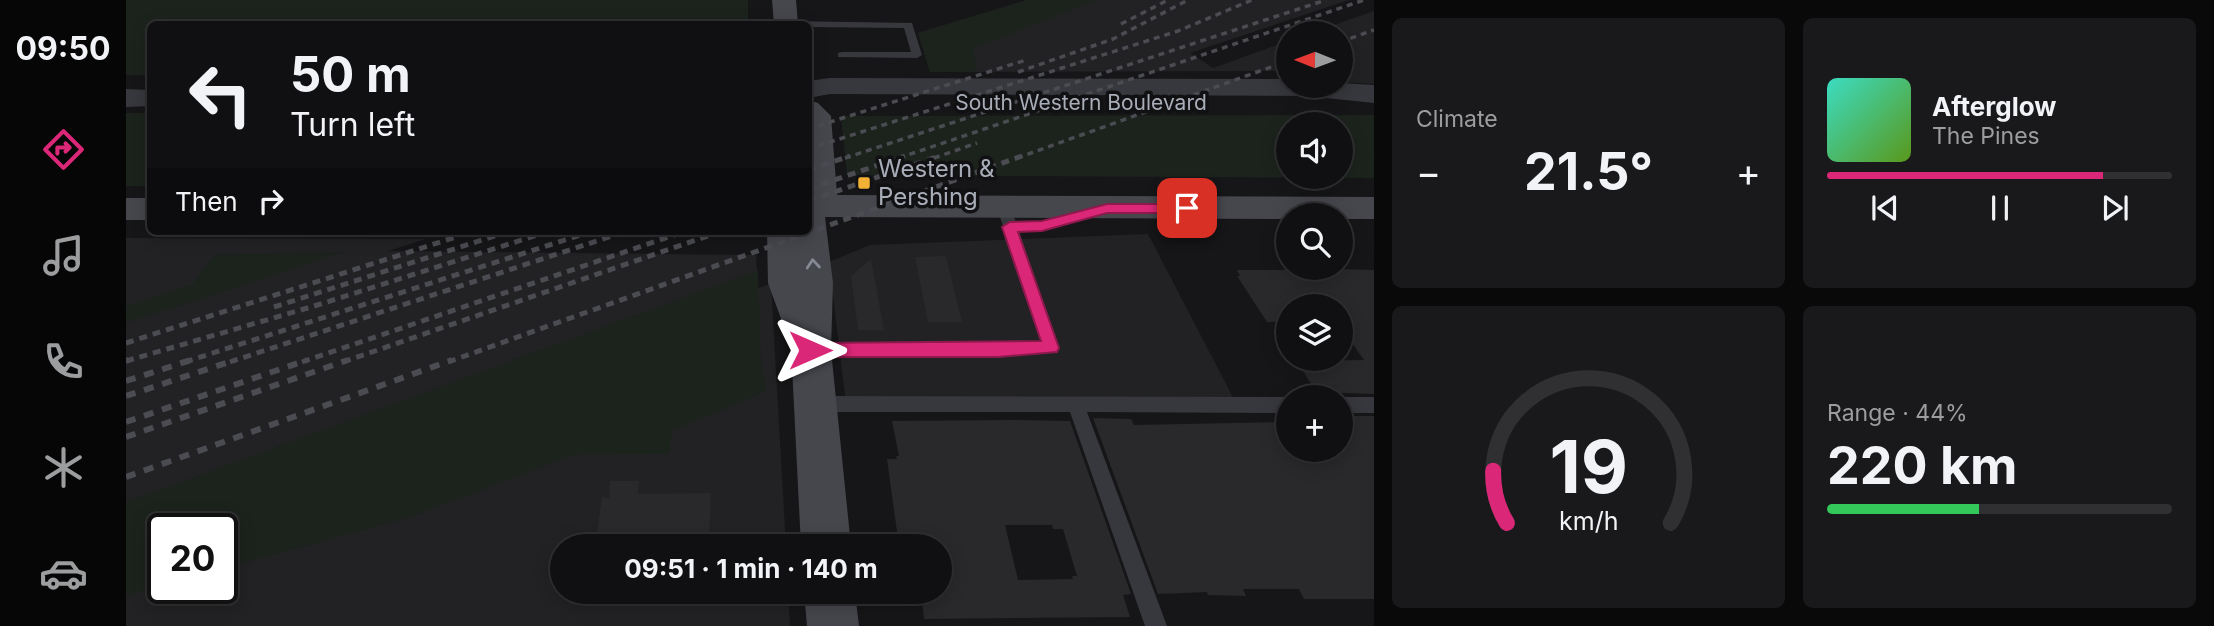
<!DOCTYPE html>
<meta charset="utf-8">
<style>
body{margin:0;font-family:Inter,sans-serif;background:#19191b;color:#f1f3f6;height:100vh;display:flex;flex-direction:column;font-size:26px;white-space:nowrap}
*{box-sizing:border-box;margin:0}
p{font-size:23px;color:#9c9d9f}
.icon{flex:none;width:38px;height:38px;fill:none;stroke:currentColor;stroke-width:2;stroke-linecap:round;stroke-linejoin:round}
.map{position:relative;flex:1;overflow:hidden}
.details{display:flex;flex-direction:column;gap:18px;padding:18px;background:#09090a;width:840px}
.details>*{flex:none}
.top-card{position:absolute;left:21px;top:21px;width:665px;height:214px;border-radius:10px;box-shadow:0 4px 18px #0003,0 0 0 2px #303032;background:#101012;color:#f1f3f6;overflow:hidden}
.needle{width:46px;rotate:271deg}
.tools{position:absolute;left:1150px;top:21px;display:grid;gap:14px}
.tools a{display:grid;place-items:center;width:77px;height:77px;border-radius:50%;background:#101012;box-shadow:0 4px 18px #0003,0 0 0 2px #303032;font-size:35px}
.speed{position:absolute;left:21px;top:513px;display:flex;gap:14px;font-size:35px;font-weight:700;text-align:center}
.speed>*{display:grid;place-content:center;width:91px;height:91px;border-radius:50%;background:#101012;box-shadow:0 4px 18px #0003,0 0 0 2px #303032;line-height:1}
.speed .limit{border:4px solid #111;border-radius:10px;background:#fff;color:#111}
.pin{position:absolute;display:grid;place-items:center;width:60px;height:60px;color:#fff;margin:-30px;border-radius:14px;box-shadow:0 4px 10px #0006}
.me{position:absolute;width:77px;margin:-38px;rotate:90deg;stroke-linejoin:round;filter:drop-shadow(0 0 5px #0008)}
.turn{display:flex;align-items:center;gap:24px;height:147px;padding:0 28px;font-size:32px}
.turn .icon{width:91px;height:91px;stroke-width:2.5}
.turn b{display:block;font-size:49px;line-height:60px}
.then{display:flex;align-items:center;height:66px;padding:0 28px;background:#0003;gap:14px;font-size:26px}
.big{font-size:52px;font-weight:700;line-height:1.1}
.details .tile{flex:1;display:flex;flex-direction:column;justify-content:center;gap:10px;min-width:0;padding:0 24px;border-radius:10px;background:#19191b}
.details .dial{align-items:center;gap:0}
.dial svg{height:182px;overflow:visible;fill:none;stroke:#303032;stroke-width:7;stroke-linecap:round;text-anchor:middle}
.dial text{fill:#f1f3f6;stroke:none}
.song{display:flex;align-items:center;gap:21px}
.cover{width:84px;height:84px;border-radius:10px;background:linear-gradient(135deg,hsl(170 70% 55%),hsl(90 70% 35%))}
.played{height:7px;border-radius:4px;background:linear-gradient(90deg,#db2777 80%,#303032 80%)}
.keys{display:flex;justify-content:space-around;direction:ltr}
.heat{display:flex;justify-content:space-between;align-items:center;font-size:38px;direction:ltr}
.charge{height:10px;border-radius:5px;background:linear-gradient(90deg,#34c759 44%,#303032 0)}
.details .tiles{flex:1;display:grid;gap:18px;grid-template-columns:repeat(2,1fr)}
.trip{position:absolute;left:424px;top:534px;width:402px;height:70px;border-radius:35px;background:#101012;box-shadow:0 4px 18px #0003,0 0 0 2px #303032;font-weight:700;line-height:70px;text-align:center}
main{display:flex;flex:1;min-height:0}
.menu{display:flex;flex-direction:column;width:126px;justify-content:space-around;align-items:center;background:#060607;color:#9c9d9f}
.menu .icon{width:49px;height:49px}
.menu .active{color:#db2777}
.menu b{font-size:32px;color:#f1f3f6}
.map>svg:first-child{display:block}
</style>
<main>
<nav class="menu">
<b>09:50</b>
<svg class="icon active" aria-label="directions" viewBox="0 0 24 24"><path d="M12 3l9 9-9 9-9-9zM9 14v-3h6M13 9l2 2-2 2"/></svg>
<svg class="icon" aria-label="music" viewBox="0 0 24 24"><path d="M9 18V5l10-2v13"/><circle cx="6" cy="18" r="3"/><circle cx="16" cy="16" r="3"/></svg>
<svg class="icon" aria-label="phone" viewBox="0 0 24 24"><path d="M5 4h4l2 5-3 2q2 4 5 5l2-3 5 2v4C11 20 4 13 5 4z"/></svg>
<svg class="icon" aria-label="climate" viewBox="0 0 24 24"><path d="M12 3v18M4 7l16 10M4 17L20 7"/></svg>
<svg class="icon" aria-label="car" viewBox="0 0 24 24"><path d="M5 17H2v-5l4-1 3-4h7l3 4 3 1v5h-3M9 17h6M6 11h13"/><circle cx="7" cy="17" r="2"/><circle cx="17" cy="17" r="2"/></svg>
</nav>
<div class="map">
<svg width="1248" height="626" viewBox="0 0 1248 626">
<rect width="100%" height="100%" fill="#161618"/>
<!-- built -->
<path fill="#222225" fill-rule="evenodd" d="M 901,0 L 1223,0 L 1064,53 L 1087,68 L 1162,41 L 1162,71 L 804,72 L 792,33 Z
M 1248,11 L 1248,84 L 1215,82 L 1214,33 L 1185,33 Z
M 1022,234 L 1111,405 L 720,404 L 703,262 L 744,245 Z
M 0,238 L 300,239 L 262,251 L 630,255 L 632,288 L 645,284 L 660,546 L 436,546 L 436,592 L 662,592 L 664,626 L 0,626 ZM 37,528 L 96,528 L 96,588 L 37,588 Z"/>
<!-- green -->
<path fill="#1c231d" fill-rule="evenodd" d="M 0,0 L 622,0 L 622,24 L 24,24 L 24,75 L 0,75 Z
M 901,0 L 971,0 L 847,49 L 851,71 L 804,72 L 792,33 Z
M 0,113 L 24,113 L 24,186 L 0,186 Z
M 1248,115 L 1248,178 L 721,175 L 715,116 ZM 1214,124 L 1214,177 L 1162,177 L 1162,124 Z
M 218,252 L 0,323 L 0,307 L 67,284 L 87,255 Z
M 632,270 L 635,364 L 641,391 L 546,431 L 543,454 L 448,455 L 285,517 L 96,569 L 96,528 L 37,528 L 37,586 L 0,596 L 0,502 Z"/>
<!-- building -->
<path fill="#29292c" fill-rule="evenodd" d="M 820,256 L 836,322 L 802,322 L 789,257 Z
M 745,259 L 758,330 L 732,330 L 725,276 Z
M 1174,268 L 1248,270 L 1248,394 L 1190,392 L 1171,361 L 1238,360 L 1214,326 L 1214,306 L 1162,306 L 1162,322 L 1141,322 L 1111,276 L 1114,276 L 1111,270 L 1175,270 Z
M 1214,416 L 1248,416 L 1248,599 L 1178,599 L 1173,589 L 1117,589 L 1120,596 L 1082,595 L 1081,592 L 1032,594 L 967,418 L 1005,419 L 1008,425 L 1162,422 L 1162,450 L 1214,450 Z
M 886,420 L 944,421 L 1005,594 L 997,595 L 1004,617 L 798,619 L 795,592 L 814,592 L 814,546 L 773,546 L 761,459 L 771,459 L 770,456 L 773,456 L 766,421 ZM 879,525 L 926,525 L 927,529 L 937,529 L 951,576 L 946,576 L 947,579 L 892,580 Z
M 484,481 L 513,481 L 512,494 L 585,493 L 583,546 L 469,546 L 476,497 L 483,498 Z"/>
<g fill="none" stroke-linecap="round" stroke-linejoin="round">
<!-- service -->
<path fill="#37383d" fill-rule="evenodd" d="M 660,21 L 786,23 L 796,55 L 791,58 L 712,57 L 712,53 L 716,52 L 785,52 L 778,28 L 682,27 L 682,24 L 655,24 Z
M 878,203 L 885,208 L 933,347 L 931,352 L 872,358 L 679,355 L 677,350 L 679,345 L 685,343 L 872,344 L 915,341 L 871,208 Z
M 691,396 L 1162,397 L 1162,413 L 961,412 L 1041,626 L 1019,626 L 944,412 L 691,412 L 685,409 L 682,404 L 685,399 Z
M 1214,397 L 1248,397 L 1248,413 L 1214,413 Z"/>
<!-- tertiary -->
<path fill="#37383d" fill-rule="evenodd" d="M 704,78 L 1162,79 L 1162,86 L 1214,86 L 1214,83 L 1248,85 L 1248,103 L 1181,96 L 704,94 L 682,98 L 682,81 Z
M 0,89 L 24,90 L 24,106 L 0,107 Z"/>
<!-- secondary -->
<path fill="#45474d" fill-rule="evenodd" d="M 646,0 L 670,0 L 672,24 L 648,24 Z
M 682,100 L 692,103 L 705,116 L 711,195 L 1248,197 L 1248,219 L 1214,219 L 1214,215 L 1162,215 L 1162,219 L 699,217 L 707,283 L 705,350 L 725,546 L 675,546 L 665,346 L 642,283 L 641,231 L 682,231 Z
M 0,198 L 24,198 L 24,220 L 0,220 Z
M 678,592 L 729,592 L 733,626 L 681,626 Z"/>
<!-- rail-far2 -->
<path stroke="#4a4c52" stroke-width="3.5" stroke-dasharray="6 5" stroke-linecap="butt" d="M 995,24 L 1042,0
M 1214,42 L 1248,30
M 892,72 L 987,39 L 1062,0
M 682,129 L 900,60
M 682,149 L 1052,31 L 1126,0
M 719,158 L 1200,0
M 773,158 L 1238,0
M 808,158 L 851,143
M 891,158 L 1162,61"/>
<!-- rail-far1 -->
<path stroke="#4a4c52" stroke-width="5" stroke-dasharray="8 6" stroke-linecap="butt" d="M 682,170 L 724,156
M 682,189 L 779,156
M 682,201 L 813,156
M 148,307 L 384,231
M 0,343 L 333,236
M 0,361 L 185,307 L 424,231
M 59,362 L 467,231
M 104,362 L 501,231
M 176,362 L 560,231
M 217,362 L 596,231
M 322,362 L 896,156"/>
<!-- rail -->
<path stroke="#4a4c52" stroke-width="6" stroke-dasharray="10 9" stroke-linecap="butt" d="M 0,361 L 3,360
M 0,381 L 65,360
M 0,396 L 109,360
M 0,422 L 181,360
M 0,437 L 222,360
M 0,477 L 326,360"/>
</g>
<!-- one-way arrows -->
<defs><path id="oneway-chevron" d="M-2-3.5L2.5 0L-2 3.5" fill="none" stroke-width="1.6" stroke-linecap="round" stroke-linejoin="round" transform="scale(1.75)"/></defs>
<use stroke="#858993" href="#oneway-chevron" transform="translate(687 264) rotate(-95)"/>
<!-- route -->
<path fill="#db2777" stroke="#8e194d" stroke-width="2" d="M 981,204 L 1061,204 L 1068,208 L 1061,213 L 981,213 L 916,231 L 892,232 L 933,348 L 931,352 L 872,357 L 684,357 L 679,355 L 676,350 L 679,345 L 684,343 L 915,341 L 876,227 L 884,222 L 916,221 Z"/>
<!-- markers -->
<rect fill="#f2b134" stroke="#111113" stroke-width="2.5" x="731" y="176" width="14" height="14" rx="3.5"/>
<g text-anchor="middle" stroke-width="7" stroke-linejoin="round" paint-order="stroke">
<!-- far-street labels -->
<g font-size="21" fill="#a8adb8" stroke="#111113">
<text x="955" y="110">South Western Boulevard</text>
</g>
<!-- poi labels -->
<g font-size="24" fill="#a8adb8" stroke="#111113" text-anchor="start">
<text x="752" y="177">Western &amp;<tspan x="752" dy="28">Pershing</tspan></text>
</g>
</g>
</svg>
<div class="tools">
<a><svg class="needle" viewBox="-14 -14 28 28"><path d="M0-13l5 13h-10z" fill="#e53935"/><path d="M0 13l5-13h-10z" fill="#9c9d9f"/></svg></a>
<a><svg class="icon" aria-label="sound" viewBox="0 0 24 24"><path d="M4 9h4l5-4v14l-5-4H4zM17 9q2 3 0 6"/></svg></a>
<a><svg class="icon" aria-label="search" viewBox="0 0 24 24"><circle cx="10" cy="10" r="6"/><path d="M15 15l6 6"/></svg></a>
<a><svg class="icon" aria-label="layers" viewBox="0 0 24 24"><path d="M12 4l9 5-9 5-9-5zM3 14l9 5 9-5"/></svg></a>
<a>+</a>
</div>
<div class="speed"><div class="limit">20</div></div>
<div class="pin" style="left:1061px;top:208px;background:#d93025"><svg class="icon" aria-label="arrive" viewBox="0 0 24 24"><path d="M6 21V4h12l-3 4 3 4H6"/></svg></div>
<svg class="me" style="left:684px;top:350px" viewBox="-20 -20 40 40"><path d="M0-17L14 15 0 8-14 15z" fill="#db2777" stroke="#fff" stroke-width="4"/></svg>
<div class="trip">09:51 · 1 min · 140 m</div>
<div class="top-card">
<div class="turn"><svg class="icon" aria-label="left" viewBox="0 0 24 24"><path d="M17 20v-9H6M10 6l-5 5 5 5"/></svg><div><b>50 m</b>Turn left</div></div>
<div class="then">Then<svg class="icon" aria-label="right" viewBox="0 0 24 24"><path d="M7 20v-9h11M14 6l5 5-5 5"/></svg></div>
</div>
</div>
<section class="details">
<div class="tiles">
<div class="tile"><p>Climate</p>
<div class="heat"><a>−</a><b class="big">21.5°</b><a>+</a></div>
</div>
<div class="tile">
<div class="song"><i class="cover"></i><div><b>Afterglow</b><p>The Pines</p></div></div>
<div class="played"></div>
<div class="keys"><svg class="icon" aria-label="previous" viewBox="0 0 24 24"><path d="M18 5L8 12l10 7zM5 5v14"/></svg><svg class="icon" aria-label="pause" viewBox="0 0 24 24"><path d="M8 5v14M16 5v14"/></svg><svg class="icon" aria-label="next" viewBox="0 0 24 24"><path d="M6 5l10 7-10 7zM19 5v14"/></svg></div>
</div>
<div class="tile dial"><svg viewBox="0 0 100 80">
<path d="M14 69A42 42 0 1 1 86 69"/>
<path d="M14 69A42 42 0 0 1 8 46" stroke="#db2777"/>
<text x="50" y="56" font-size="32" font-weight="700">19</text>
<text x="50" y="72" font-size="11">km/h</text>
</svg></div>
<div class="tile"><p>Range · 44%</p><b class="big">220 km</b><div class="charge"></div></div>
</div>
</section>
</main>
